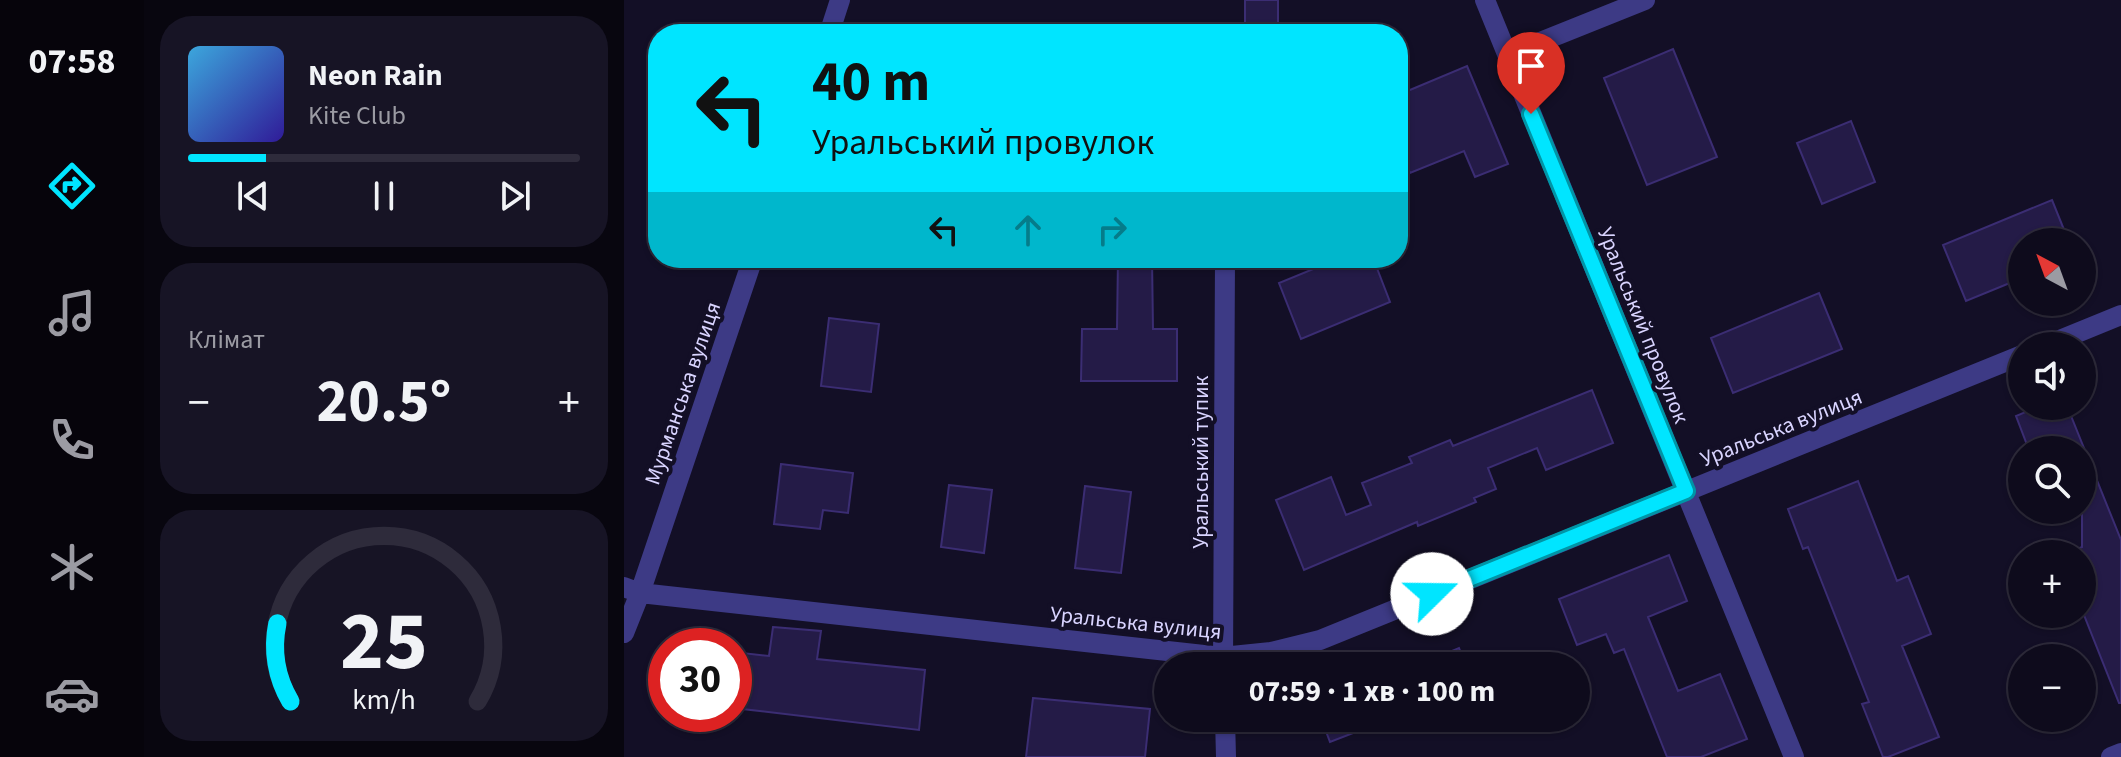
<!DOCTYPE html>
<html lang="uk">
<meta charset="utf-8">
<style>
body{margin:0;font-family:"Source Sans 3",sans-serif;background:#171425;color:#f1f3f6;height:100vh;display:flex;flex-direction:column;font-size:30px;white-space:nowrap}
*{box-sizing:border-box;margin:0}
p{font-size:26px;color:#9b9ba3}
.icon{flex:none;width:44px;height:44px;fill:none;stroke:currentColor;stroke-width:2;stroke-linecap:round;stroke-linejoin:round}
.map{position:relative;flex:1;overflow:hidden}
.drawer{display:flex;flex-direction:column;gap:16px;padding:16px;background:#08060f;width:480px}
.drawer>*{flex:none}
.top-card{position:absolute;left:24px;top:24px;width:760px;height:244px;border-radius:32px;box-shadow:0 2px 6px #0004,0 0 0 2px #2e2b3b;background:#00e5ff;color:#111;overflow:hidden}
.needle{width:52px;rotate:319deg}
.buttons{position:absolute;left:1384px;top:228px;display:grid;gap:16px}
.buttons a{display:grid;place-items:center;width:88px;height:88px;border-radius:50%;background:#0e0b1c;box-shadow:0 2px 6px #0004,0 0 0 2px #2e2b3b;font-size:40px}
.speed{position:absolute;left:24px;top:628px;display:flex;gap:16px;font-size:40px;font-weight:700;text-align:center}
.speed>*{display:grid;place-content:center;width:104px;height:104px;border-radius:50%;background:#0e0b1c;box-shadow:0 2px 6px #0004,0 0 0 2px #2e2b3b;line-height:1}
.speed .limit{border:12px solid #d22;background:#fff;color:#111}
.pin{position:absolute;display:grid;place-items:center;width:68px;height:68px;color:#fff;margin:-82px -34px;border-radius:50% 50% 50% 0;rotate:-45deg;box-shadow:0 0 8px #0007}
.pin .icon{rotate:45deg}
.me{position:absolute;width:88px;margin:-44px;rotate:68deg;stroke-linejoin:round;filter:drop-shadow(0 0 6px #0008)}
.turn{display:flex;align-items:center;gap:28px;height:168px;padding:0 32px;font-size:36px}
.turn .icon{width:104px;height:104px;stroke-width:2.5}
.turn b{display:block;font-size:56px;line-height:68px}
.lanes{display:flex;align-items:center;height:76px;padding:0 32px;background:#0003;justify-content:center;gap:40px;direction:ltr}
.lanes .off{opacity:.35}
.big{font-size:60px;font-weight:700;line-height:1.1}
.drawer .widget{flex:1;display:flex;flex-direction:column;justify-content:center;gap:12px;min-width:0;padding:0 28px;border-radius:32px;background:#171425}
.drawer .dial{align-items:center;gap:0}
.dial svg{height:208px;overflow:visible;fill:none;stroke:#2e2b3b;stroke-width:7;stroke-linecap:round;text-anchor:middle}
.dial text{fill:#f1f3f6;stroke:none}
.song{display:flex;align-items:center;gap:24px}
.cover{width:96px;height:96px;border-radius:12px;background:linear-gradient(135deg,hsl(200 70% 55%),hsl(250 70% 35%))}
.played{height:8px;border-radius:4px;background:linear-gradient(90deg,#00e5ff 20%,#2e2b3b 20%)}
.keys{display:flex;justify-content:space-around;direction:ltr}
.heat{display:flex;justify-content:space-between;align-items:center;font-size:44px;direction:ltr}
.trip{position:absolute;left:530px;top:652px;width:436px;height:80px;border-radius:40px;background:#0e0b1c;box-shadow:0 2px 6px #0004,0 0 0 2px #2e2b3b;font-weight:700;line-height:80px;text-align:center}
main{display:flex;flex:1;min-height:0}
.menu{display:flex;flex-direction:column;width:144px;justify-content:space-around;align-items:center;background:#06040b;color:#9b9ba3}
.menu .icon{width:56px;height:56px}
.menu .on{color:#00e5ff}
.menu b{font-size:36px;color:#f1f3f6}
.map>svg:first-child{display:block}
</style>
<main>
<nav class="menu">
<b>07:58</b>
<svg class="icon on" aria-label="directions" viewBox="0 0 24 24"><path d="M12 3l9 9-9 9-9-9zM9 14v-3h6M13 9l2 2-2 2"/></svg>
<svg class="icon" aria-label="music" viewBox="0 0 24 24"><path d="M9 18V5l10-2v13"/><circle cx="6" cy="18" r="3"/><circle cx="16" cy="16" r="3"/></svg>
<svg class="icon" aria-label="phone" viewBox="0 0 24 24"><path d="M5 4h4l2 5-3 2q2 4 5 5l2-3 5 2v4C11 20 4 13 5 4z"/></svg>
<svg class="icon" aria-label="climate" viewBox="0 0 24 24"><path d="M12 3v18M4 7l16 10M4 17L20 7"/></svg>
<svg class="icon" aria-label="car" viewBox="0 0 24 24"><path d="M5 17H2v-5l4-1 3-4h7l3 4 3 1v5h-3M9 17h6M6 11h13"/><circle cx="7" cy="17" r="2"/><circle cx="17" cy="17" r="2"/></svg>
</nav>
<section class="drawer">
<div class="widget">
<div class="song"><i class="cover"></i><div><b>Neon Rain</b><p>Kite Club</p></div></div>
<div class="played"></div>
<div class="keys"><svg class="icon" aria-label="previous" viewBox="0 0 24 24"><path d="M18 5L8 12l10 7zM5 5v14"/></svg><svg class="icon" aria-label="pause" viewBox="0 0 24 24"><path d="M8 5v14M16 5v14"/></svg><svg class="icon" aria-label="next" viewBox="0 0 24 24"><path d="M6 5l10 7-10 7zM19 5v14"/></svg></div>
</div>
<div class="widget"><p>Клімат</p>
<div class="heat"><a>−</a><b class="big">20.5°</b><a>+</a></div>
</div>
<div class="widget dial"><svg viewBox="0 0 100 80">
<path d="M14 69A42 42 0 1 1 86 69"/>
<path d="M14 69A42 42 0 0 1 9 39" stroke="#00e5ff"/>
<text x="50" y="56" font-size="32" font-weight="700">25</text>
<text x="50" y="72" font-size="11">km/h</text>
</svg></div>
</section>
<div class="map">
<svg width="1497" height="757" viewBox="0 0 1497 757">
<rect width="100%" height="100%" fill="#130f26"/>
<!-- building -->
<path fill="#241b47" stroke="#3b2d73" stroke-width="2" d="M 621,0 L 654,0 L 654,34 L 621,34 Z
M 1049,49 L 1093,157 L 1023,185 L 980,78 Z
M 843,66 L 884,164 L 851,177 L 840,151 L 786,173 L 774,141 L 774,95 Z
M 1227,121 L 1251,182 L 1198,204 L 1173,143 Z
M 1428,200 L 1445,242 L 1398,242 L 1398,278 L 1342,301 L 1319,245 Z
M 494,258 L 528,258 L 529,329 L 553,329 L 553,381 L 457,381 L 458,329 L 493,329 Z
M 716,258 L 749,258 L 766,302 L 677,339 L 655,283 Z
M 1195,293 L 1218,349 L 1109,393 L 1087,338 Z
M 205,318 L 255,324 L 247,392 L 197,386 Z
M 968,390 L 989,443 L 922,470 L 913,448 L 864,468 L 872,489 L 850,498 L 852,502 L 794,526 L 793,522 L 680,570 L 652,500 L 707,477 L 722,515 L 747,505 L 738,483 L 788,463 L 785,457 L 826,440 L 829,446 Z
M 1416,406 L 1443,406 L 1497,540 L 1497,703 L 1495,703 L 1458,610 L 1458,596 L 1470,591 L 1458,561 L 1458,554 L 1455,554 L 1453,549 L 1458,547 L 1458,450 L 1405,450 L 1392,416 Z
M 157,464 L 229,473 L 224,513 L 199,510 L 196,529 L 150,524 Z
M 1234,481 L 1273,581 L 1284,576 L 1307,634 L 1278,646 L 1315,737 L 1264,757 L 1259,757 L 1238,704 L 1245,702 L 1184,547 L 1179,549 L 1164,509 Z
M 325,485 L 368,490 L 360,553 L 317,547 Z
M 461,486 L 507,492 L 497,573 L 451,568 Z
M 1045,555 L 1063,601 L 1024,617 L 1054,691 L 1096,674 L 1123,739 L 1077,757 L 1043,757 L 1000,649 L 990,653 L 982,634 L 953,645 L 935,599 Z
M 149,627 L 197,631 L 193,659 L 301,670 L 295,730 L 110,708 L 110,652 L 145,656 Z
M 835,648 L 842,666 L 792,666 Z
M 409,698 L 526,709 L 521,757 L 402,757 Z
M 697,718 L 768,718 L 706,742 Z"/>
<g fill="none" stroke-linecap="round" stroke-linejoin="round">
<!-- minor -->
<path stroke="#3d3a85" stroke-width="20" d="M 861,0 L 1170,757
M 205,34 L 216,0
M 884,55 L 1021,0
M 1421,346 L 1497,315
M 0,587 L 16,593 L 598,657 L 647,652 L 696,640 L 1398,355
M 0,633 L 16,593 L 129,258
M 599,666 L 601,258
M 601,718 L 602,757
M 1487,757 L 1497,753"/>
</g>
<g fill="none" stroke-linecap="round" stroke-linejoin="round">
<defs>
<path id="route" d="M 808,594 L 1062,491 L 907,114"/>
</defs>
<!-- route casing -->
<use href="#route" stroke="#0095a6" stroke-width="20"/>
<!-- route -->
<use href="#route" stroke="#00e5ff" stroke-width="14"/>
</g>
<g text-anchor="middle" stroke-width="8" stroke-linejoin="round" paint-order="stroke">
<!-- street labels -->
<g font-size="22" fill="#d9d4ff" stroke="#130f26">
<text transform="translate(1020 325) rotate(68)" y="8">Уральський провулок</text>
<text transform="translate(58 393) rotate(-71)" y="8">Мурманська вулиця</text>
<text transform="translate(1157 427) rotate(-22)" y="8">Уральська вулиця</text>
<text transform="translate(576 462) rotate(-90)" y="8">Уральський тупик</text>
<text transform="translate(512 622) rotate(6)" y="8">Уральська вулиця</text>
</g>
</g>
</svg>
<div class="buttons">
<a><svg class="needle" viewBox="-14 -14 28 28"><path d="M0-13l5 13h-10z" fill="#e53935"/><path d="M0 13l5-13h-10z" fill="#9b9ba3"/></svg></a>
<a><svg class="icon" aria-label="sound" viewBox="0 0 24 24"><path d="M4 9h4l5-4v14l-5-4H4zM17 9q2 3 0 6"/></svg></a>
<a><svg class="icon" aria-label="search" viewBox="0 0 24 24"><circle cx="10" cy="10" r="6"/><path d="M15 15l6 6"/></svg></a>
<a>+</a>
<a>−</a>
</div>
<div class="speed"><div class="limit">30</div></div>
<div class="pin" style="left:907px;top:114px;background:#d93025"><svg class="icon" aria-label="arrive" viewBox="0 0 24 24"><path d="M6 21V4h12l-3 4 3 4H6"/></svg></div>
<svg class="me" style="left:808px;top:594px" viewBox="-20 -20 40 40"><circle r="19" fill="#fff"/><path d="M0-13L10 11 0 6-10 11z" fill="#00e5ff"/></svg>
<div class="trip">07:59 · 1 хв · 100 m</div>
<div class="top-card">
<div class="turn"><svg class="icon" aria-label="left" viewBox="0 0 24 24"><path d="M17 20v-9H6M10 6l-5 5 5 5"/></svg><div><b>40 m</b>Уральський провулок</div></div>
<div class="lanes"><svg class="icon" aria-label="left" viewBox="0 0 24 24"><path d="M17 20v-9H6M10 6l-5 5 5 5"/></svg><svg class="icon off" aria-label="ahead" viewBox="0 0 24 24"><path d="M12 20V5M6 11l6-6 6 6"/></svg><svg class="icon off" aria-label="right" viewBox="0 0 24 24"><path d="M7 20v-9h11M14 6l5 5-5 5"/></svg></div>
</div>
</div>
</main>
